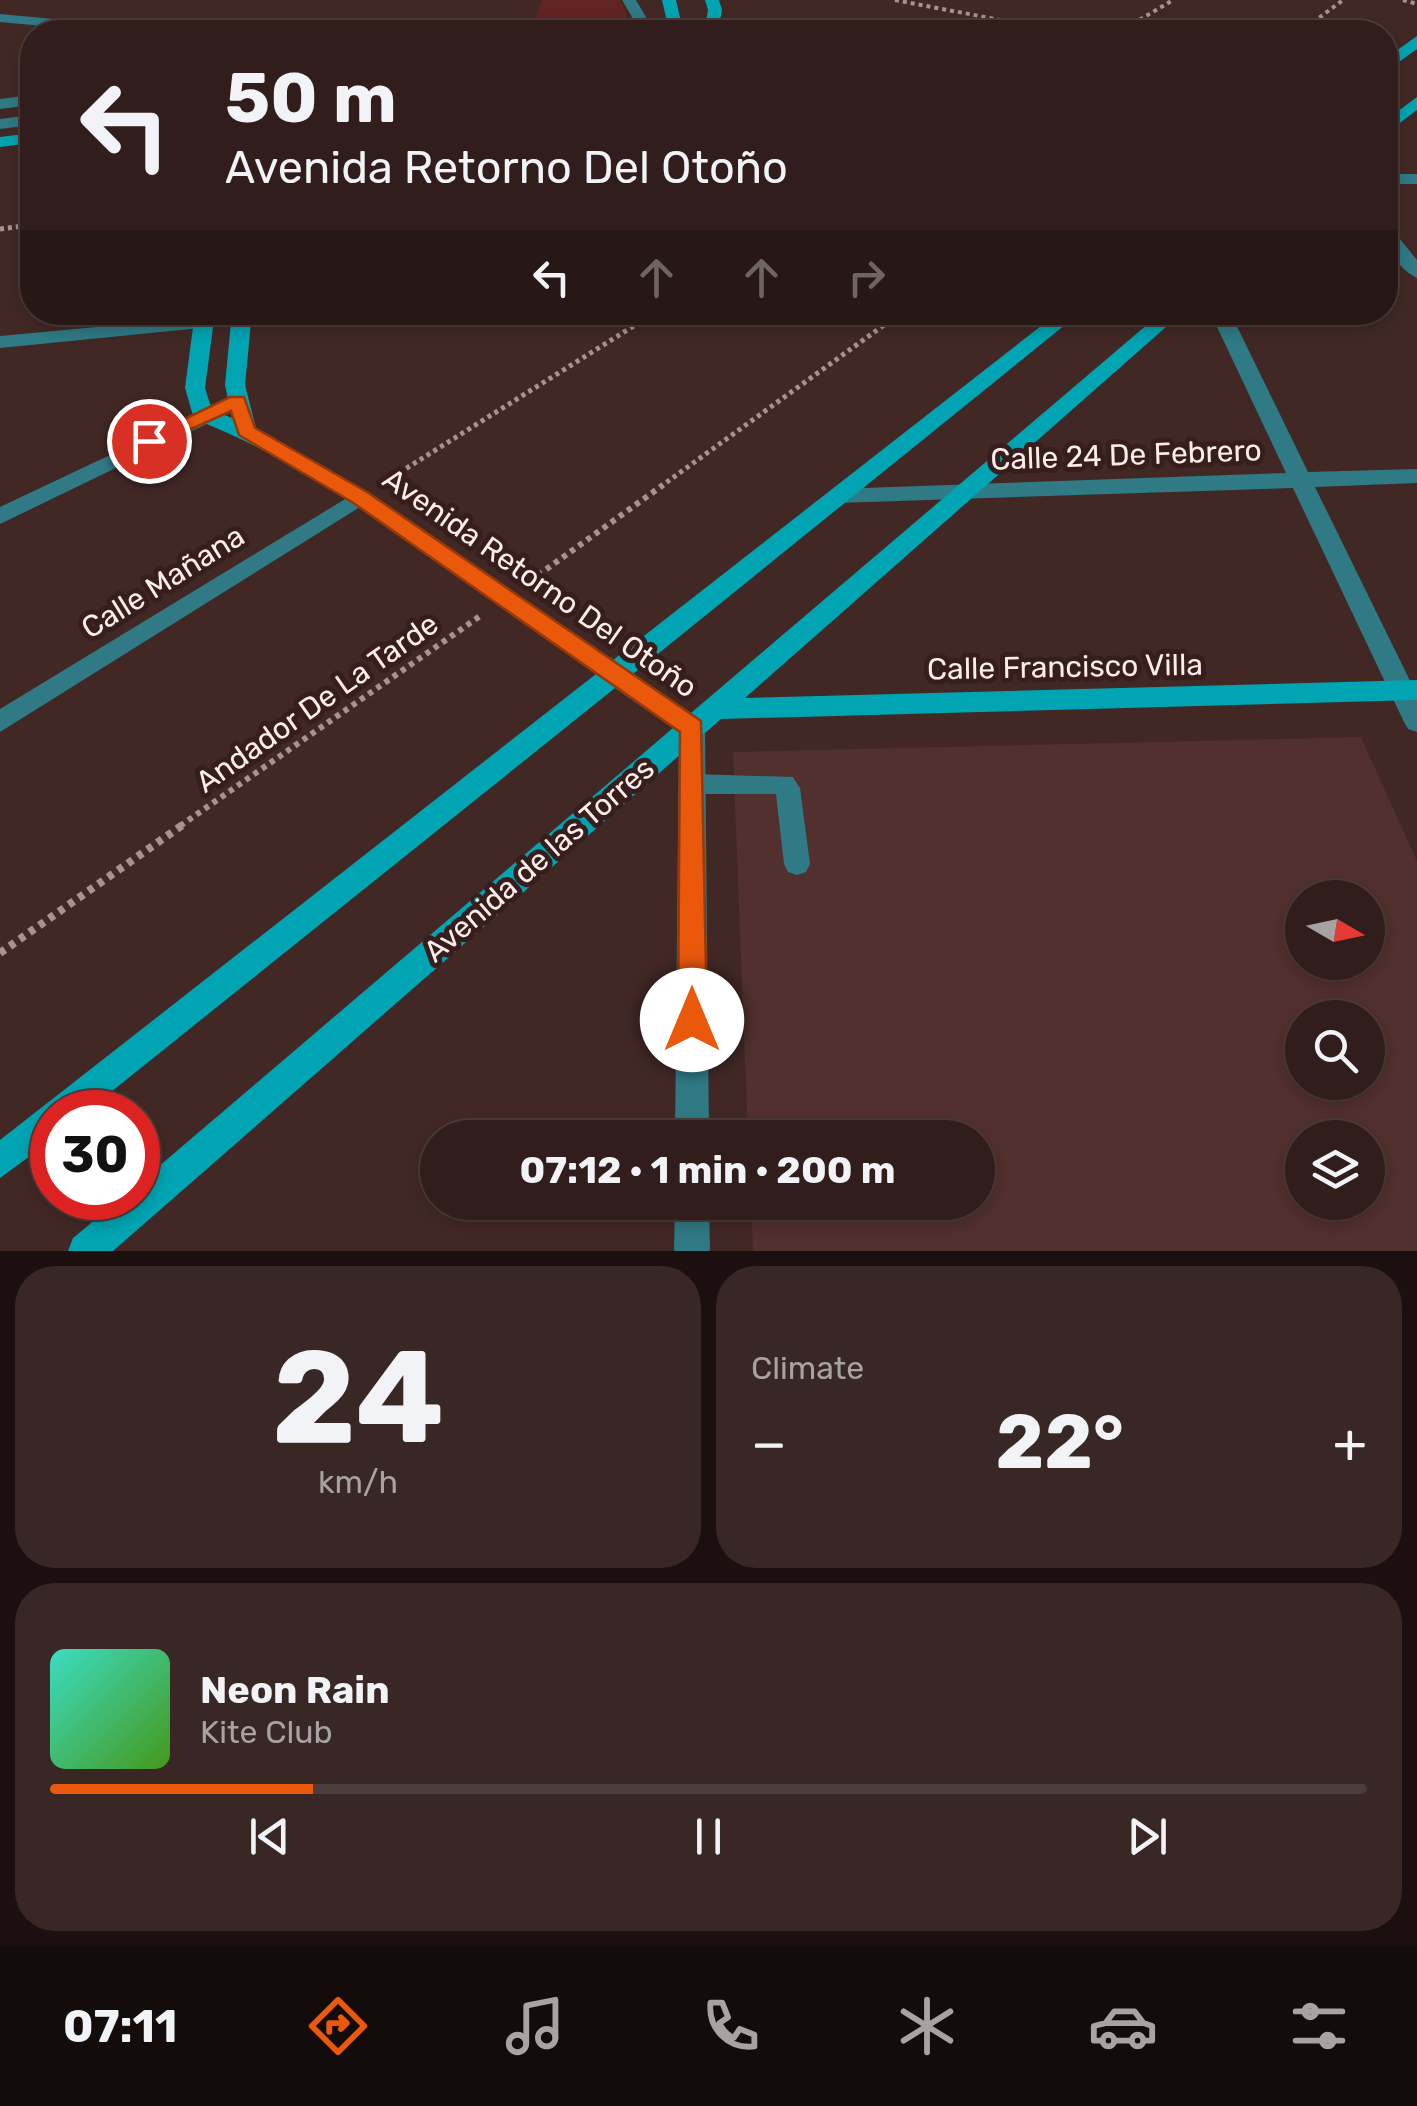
<!DOCTYPE html>
<meta charset="utf-8">
<style>
body{margin:0;font-family:Rubik,sans-serif;background:#392725;color:#f1f3f6;height:100vh;display:flex;flex-direction:column;font-size:38px;white-space:nowrap}
*{box-sizing:border-box;margin:0}
p{font-size:32px;color:#a8a2a3}
.icon{flex:none;width:55px;height:55px;fill:none;stroke:currentColor;stroke-width:2;stroke-linecap:round;stroke-linejoin:round}
.map{position:relative;height:1251px;overflow:hidden}
.panel{display:flex;flex-direction:column;gap:15px;padding:15px;background:#1b100f;flex:1}
.panel>*{flex:none}
.hud{position:absolute;left:20px;top:20px;width:1378px;height:305px;border-radius:40px;box-shadow:0 5px 15px #0003,0 0 0 2px #4c3c3b;background:#311e1c;color:#f1f3f6;overflow:hidden}
.needle{width:65px;rotate:99deg}
.buttons{position:absolute;left:1285px;top:880px;display:grid;gap:20px}
.buttons a{display:grid;place-items:center;width:100px;height:100px;border-radius:50%;background:#311e1c;box-shadow:0 5px 15px #0003,0 0 0 2px #4c3c3b;font-size:50px}
.speed{position:absolute;left:30px;top:1090px;display:flex;gap:20px;font-size:50px;font-weight:700;text-align:center}
.speed>*{display:grid;place-content:center;width:130px;height:130px;border-radius:50%;background:#311e1c;box-shadow:0 5px 15px #0003,0 0 0 2px #4c3c3b;line-height:1}
.speed .limit{border:15px solid #d22;background:#fff;color:#111}
.pin{position:absolute;display:grid;place-items:center;width:85px;height:85px;color:#fff;margin:-42px;border:5px solid #fff;border-radius:50%;box-shadow:0 2px 10px #0007}
.me{position:absolute;width:110px;margin:-55px;rotate:0deg;stroke-linejoin:round;filter:drop-shadow(0 0 8px #0008)}
.turn{display:flex;align-items:center;gap:35px;height:210px;padding:0 40px;font-size:45px}
.turn .icon{width:130px;height:130px;stroke-width:2.5}
.turn b{display:block;font-size:70px;line-height:85px}
.lanes{display:flex;align-items:center;height:95px;padding:0 40px;background:#0003;justify-content:center;gap:50px;direction:ltr}
.lanes .off{opacity:.35}
.big{font-size:75px;font-weight:700;line-height:1.1}
.panel .widget{flex:1;display:flex;flex-direction:column;justify-content:center;gap:15px;min-width:0;padding:0 35px;border-radius:40px;background:#392725}
.panel .dial{align-items:center;gap:0}
.dial b{font-size:130px;line-height:1}
.song{display:flex;align-items:center;gap:30px}
.cover{width:120px;height:120px;border-radius:15px;background:linear-gradient(135deg,hsl(170 70% 55%),hsl(100 70% 35%))}
.played{height:10px;border-radius:5px;background:linear-gradient(90deg,#ea580c 20%,#4c3c3b 20%)}
.keys{display:flex;justify-content:space-around;direction:ltr}
.heat{display:flex;justify-content:space-between;align-items:center;font-size:55px;direction:ltr}
.panel .tiles{flex:1;display:grid;gap:15px;grid-template-columns:1fr 1fr}
.widget:last-child{grid-column:span 2}
.trip{position:absolute;left:420px;top:1120px;width:575px;height:100px;border-radius:50px;background:#311e1c;box-shadow:0 5px 15px #0003,0 0 0 2px #4c3c3b;font-weight:700;line-height:100px;text-align:center}
.tab-bar{display:flex;height:160px;justify-content:space-around;align-items:center;background:#140c0b;color:#a8a2a3}
.tab-bar .icon{width:70px;height:70px}
.tab-bar .current{color:#ea580c}
.tab-bar b{font-size:45px;color:#f1f3f6}
.map>svg:first-child{display:block}
</style>
<div class="map">
<svg width="1417" height="1251" viewBox="0 0 1417 1251">
<rect width="100%" height="100%" fill="#412825"/>
<!-- built -->
<path fill="#51302e" fill-rule="evenodd" d="M 1361,737 L 1417,861 L 1417,1251 L 753,1251 L 751,1203 L 978,1202 L 978,1138 L 748,1137 L 733,752 ZM 1302,898 L 1368,898 L 1368,962 L 1302,962 ZM 1302,1018 L 1368,1018 L 1368,1082 L 1302,1082 ZM 1302,1138 L 1368,1138 L 1368,1202 L 1302,1202 Z"/>
<!-- green -->
<path fill="#612422" d="M 542,0 L 619,0 C 628,10 629,21 620,32 L 531,32 Z"/>
<g fill="none" stroke-linecap="round" stroke-linejoin="round">
<!-- path-far3 -->
<path stroke="#a7928f" stroke-width="4" stroke-dasharray="4 4" stroke-linecap="butt" d="M 895,0 L 1064,32
M 1403,0 L 1417,4
M 1119,32 L 1173,0
M 1300,32 L 1343,0"/>
<!-- path-far2 -->
<path stroke="#a7928f" stroke-width="5" stroke-dasharray="4 4" stroke-linecap="butt" d="M 0,229 L 32,225
M 386,481 L 656,312
M 660,487 L 902,312"/>
<!-- path-far1 -->
<path stroke="#a7928f" stroke-width="6" stroke-dasharray="5 5" stroke-linecap="butt" d="M 530,581 L 663,485
M 180,826 L 483,614"/>
<!-- path -->
<path stroke="#a7928f" stroke-width="8" stroke-dasharray="6 6" stroke-linecap="butt" d="M 0,953 L 184,824"/>
<!-- lane -->
<path fill="#2f7a84" fill-rule="evenodd" d="M 693,774 L 793,777 L 800,788 L 810,864 L 806,872 L 797,875 L 788,872 L 784,864 L 776,794 L 693,794 L 684,791 L 681,784 L 684,777 Z"/>
<!-- street -->
<path fill="#2f7a84" fill-rule="evenodd" d="M 622,0 L 636,0 L 646,17 L 640,32 L 626,32 L 632,17 Z
M 0,14 L 151,28 L 158,32 L 108,32 L 0,22 Z
M 32,95 L 32,105 L 0,109 L 0,99 Z
M 32,115 L 32,125 L 0,129 L 0,119 Z
M 1385,174 L 1417,174 L 1417,184 L 1385,184 Z
M 1385,227 L 1391,228 L 1417,260 L 1417,278 C 1398,269 1385,247 1385,227 Z
M 1210,312 L 1230,312 L 1308,472 L 1417,469 L 1417,483 L 1315,487 L 1417,695 L 1417,732 L 1408,729 L 1404,722 L 1293,488 L 837,503 L 826,496 L 837,489 L 1286,473 Z
M 204,317 L 211,319 L 211,327 L 0,348 L 0,336 Z
M 237,395 L 244,396 L 244,406 L 0,524 L 0,507 Z
M 360,490 L 368,492 L 371,497 L 368,502 L 0,732 L 0,709 Z
M 692,718 L 701,721 L 705,728 L 709,1138 L 675,1138 L 679,728 L 683,721 Z
M 675,1202 L 709,1202 L 710,1251 L 674,1251 Z"/>
<!-- secondary -->
<path fill="#00a4b3" fill-rule="evenodd" d="M 662,0 L 676,0 L 681,22 L 677,32 L 663,32 L 667,22 Z
M 705,0 L 719,0 L 722,10 L 718,32 L 704,32 L 708,10 Z
M 1417,36 L 1417,49 L 1385,72 L 1385,59 Z
M 1417,97 L 1417,110 L 1385,134 L 1385,121 Z
M 32,133 L 32,143 L 0,147 L 0,137 Z
M 195,312 L 215,312 L 205,388 L 212,410 L 232,418 L 225,385 L 232,312 L 252,312 L 245,385 L 256,428 L 368,492 L 613,660 L 1059,312 L 1081,312 L 633,674 L 691,713 L 1162,312 L 1183,312 L 745,698 L 1417,680 L 1417,700 L 721,719 L 113,1251 L 68,1251 L 73,1238 L 121,1198 L 138,1198 L 138,1184 L 673,728 L 615,688 L 86,1112 L 52,1112 L 52,1140 L 0,1178 L 0,1140 L 596,674 C 468,584 341,476 194,419 L 185,388 Z"/>
</g>
<!-- route -->
<path fill="#ea580c" stroke="#983908" stroke-width="2.5" d="M 230,397 L 244,397 L 255,428 L 367,492 L 701,721 L 707,1020 L 703,1029 L 692,1033 L 682,1029 L 678,1020 L 680,732 L 352,502 L 239,435 L 231,411 L 156,445 L 142,445 L 139,441 Z"/>
<g text-anchor="middle" stroke-width="10" stroke-linejoin="round" paint-order="stroke">
<!-- street labels -->
<g font-size="30" fill="#ffedeb" stroke="#371e1c">
<text transform="translate(1126 455) rotate(-2)" y="10">Calle 24 De Febrero</text>
<text transform="translate(163 582) rotate(-32)" y="10">Calle Mañana</text>
<text transform="translate(540 583) rotate(35)" y="10">Avenida Retorno Del Otoño</text>
<text transform="translate(1065 667) rotate(-1)" y="10">Calle Francisco Villa</text>
<text transform="translate(317 703) rotate(-35)" y="10">Andador De La Tarde</text>
<text transform="translate(539 860) rotate(-41)" y="10">Avenida de las Torres</text>
</g>
</g>
</svg>
<div class="buttons">
<a><svg class="needle" viewBox="-14 -14 28 28"><path d="M0-13l5 13h-10z" fill="#e53935"/><path d="M0 13l5-13h-10z" fill="#a8a2a3"/></svg></a>
<a><svg class="icon" aria-label="search" viewBox="0 0 24 24"><circle cx="10" cy="10" r="6"/><path d="M15 15l6 6"/></svg></a>
<a><svg class="icon" aria-label="layers" viewBox="0 0 24 24"><path d="M12 4l9 5-9 5-9-5zM3 14l9 5 9-5"/></svg></a>
</div>
<div class="speed"><div class="limit">30</div></div>
<div class="pin" style="left:149px;top:441px;background:#d93025"><svg class="icon" aria-label="arrive" viewBox="0 0 24 24"><path d="M6 21V4h12l-3 4 3 4H6"/></svg></div>
<svg class="me" style="left:692px;top:1020px" viewBox="-20 -20 40 40"><circle r="19" fill="#fff"/><path d="M0-13L10 11 0 6-10 11z" fill="#ea580c"/></svg>
<div class="trip">07:12 · 1 min · 200 m</div>
<div class="hud">
<div class="turn"><svg class="icon" aria-label="left" viewBox="0 0 24 24"><path d="M17 20v-9H6M10 6l-5 5 5 5"/></svg><div><b>50 m</b>Avenida Retorno Del Otoño</div></div>
<div class="lanes"><svg class="icon" aria-label="left" viewBox="0 0 24 24"><path d="M17 20v-9H6M10 6l-5 5 5 5"/></svg><svg class="icon off" aria-label="ahead" viewBox="0 0 24 24"><path d="M12 20V5M6 11l6-6 6 6"/></svg><svg class="icon off" aria-label="ahead" viewBox="0 0 24 24"><path d="M12 20V5M6 11l6-6 6 6"/></svg><svg class="icon off" aria-label="right" viewBox="0 0 24 24"><path d="M7 20v-9h11M14 6l5 5-5 5"/></svg></div>
</div>
</div>
<section class="panel">
<div class="tiles">
<div class="widget dial"><b>24</b><p>km/h</p></div>
<div class="widget"><p>Climate</p>
<div class="heat"><a>−</a><b class="big">22°</b><a>+</a></div>
</div>
<div class="widget">
<div class="song"><i class="cover"></i><div><b>Neon Rain</b><p>Kite Club</p></div></div>
<div class="played"></div>
<div class="keys"><svg class="icon" aria-label="previous" viewBox="0 0 24 24"><path d="M18 5L8 12l10 7zM5 5v14"/></svg><svg class="icon" aria-label="pause" viewBox="0 0 24 24"><path d="M8 5v14M16 5v14"/></svg><svg class="icon" aria-label="next" viewBox="0 0 24 24"><path d="M6 5l10 7-10 7zM19 5v14"/></svg></div>
</div>
</div>
</section>
<nav class="tab-bar">
<b>07:11</b>
<svg class="icon current" aria-label="directions" viewBox="0 0 24 24"><path d="M12 3l9 9-9 9-9-9zM9 14v-3h6M13 9l2 2-2 2"/></svg>
<svg class="icon" aria-label="music" viewBox="0 0 24 24"><path d="M9 18V5l10-2v13"/><circle cx="6" cy="18" r="3"/><circle cx="16" cy="16" r="3"/></svg>
<svg class="icon" aria-label="phone" viewBox="0 0 24 24"><path d="M5 4h4l2 5-3 2q2 4 5 5l2-3 5 2v4C11 20 4 13 5 4z"/></svg>
<svg class="icon" aria-label="climate" viewBox="0 0 24 24"><path d="M12 3v18M4 7l16 10M4 17L20 7"/></svg>
<svg class="icon" aria-label="car" viewBox="0 0 24 24"><path d="M5 17H2v-5l4-1 3-4h7l3 4 3 1v5h-3M9 17h6M6 11h13"/><circle cx="7" cy="17" r="2"/><circle cx="17" cy="17" r="2"/></svg>
<svg class="icon" aria-label="filters" viewBox="0 0 24 24"><path d="M4 7h16M4 17h16"/><circle cx="9" cy="7" r="2"/><circle cx="15" cy="17" r="2"/></svg>
</nav>
